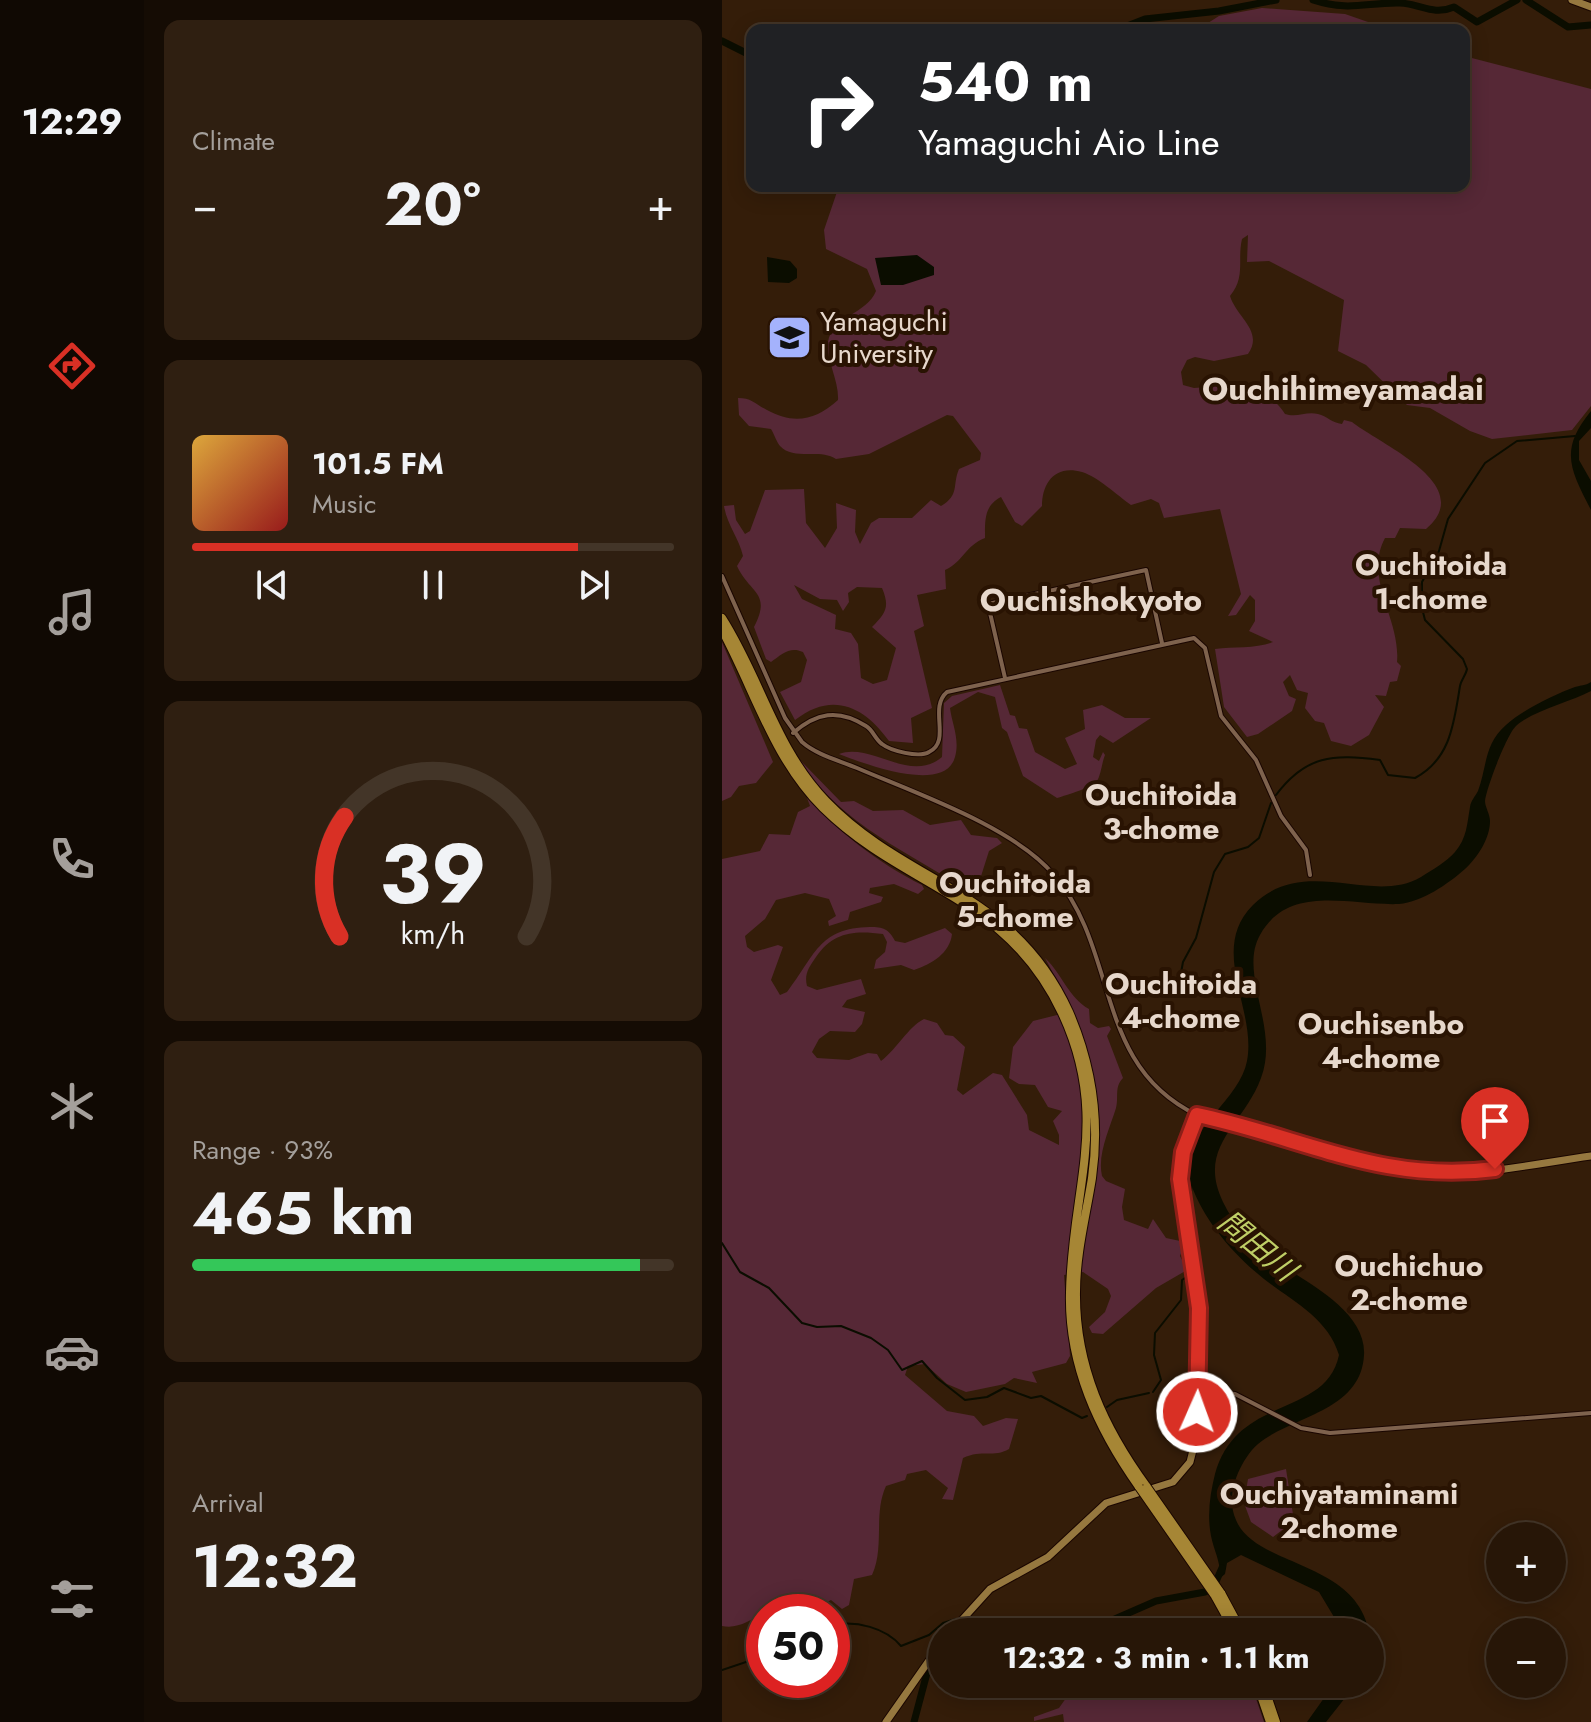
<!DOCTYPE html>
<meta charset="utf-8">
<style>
body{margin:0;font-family:Jost,"Noto Sans JP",sans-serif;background:#2f1f11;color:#f1f3f6;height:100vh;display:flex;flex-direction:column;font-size:30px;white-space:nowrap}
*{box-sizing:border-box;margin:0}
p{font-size:26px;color:#a49f9b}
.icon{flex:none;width:44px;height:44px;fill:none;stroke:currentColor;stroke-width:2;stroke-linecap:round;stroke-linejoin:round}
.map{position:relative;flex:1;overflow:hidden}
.panel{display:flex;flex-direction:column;gap:20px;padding:20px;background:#150c04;width:578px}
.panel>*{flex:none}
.hud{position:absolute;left:24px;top:24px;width:724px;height:168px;border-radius:16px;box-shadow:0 4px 20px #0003,0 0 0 2px #433528;background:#202124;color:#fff;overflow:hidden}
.tools{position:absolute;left:764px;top:1522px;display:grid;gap:16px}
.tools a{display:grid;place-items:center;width:80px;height:80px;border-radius:50%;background:#271607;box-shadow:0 4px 20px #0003,0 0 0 2px #433528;font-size:40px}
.speed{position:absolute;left:24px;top:1594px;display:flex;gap:16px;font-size:40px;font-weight:700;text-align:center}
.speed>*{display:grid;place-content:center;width:104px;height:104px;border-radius:50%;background:#271607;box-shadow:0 4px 20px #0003,0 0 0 2px #433528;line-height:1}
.speed .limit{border:12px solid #d22;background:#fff;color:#111}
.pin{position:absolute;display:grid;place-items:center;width:68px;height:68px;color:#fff;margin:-82px -34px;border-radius:50% 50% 50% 0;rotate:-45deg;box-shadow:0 0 8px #0007}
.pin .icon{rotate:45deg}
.me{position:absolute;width:88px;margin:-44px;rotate:2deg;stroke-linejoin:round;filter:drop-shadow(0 0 6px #0008)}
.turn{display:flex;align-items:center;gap:28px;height:168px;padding:0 40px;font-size:36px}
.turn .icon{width:104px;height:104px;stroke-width:2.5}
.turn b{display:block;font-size:56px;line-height:68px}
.big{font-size:60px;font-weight:700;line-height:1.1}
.panel .tile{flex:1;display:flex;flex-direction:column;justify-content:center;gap:12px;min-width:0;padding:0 28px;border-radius:16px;background:#2f1f11}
.panel .dial{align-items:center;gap:0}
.dial svg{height:208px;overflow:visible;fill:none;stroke:#433528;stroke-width:7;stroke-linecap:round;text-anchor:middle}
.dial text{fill:#f1f3f6;stroke:none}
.song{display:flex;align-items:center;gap:24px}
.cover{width:96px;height:96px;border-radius:12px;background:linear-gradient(135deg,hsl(40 70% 55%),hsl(0 70% 35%))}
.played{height:8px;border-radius:4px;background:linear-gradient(90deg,#d93025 80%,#433528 80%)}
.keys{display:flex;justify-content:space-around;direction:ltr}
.heat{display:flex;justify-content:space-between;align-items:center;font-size:44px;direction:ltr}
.charge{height:12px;border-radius:6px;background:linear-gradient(90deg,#34c759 93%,#433528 0)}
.trip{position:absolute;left:206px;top:1618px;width:456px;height:80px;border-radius:40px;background:#271607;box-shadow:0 4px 20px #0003,0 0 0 2px #433528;font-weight:700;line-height:80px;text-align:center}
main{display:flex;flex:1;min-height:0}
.dock{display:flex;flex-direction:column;width:144px;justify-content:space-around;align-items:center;background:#100903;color:#a49f9b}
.dock .icon{width:56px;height:56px}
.dock .current{color:#d93025}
.dock b{font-size:36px;color:#f1f3f6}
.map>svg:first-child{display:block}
</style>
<main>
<nav class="dock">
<b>12:29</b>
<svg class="icon current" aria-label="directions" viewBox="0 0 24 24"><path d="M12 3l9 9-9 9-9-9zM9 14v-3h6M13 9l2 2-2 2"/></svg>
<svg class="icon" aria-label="music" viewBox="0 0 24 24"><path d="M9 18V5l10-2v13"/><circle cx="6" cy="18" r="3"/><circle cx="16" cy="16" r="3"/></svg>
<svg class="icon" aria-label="phone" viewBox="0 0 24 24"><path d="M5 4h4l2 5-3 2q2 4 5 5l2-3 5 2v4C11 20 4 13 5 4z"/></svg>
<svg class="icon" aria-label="climate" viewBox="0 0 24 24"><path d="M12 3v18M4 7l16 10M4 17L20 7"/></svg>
<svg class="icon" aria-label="car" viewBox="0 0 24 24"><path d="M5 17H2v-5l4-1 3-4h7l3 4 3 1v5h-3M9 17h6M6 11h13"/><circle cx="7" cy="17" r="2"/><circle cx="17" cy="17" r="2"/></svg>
<svg class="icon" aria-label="filters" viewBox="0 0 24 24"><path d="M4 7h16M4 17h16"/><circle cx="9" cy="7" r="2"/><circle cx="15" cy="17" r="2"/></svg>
</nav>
<section class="panel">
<div class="tile"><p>Climate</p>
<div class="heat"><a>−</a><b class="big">20°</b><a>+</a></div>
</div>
<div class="tile">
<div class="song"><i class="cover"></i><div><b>101.5 FM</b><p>Music</p></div></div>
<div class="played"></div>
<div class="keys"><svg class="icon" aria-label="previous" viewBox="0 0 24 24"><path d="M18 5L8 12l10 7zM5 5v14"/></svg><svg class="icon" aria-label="pause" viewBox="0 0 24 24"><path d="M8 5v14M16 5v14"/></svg><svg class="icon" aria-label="next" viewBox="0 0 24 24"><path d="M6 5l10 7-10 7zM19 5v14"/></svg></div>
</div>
<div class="tile dial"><svg viewBox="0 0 100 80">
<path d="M14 69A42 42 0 1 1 86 69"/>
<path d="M14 69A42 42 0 0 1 16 23" stroke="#d93025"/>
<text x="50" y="56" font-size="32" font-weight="700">39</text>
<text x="50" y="72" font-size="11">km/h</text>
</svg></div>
<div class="tile"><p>Range · 93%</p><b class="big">465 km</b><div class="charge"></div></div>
<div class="tile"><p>Arrival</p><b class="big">12:32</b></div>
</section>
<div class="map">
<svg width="869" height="1722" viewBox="0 0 869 1722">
<rect width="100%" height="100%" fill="#341d09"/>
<!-- green -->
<path fill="#562836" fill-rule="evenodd" d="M 540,8 L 623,14 L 669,30 L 475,30 L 497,16 Z
M 742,56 L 869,89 L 869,406 L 850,430 L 770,439 L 748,431 L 708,408 L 685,405 L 644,365 L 616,351 L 622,300 L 547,261 L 525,262 L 526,235 L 520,239 C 515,260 524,277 508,296 C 515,318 542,331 526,354 L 492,361 L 473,357 L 465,360 L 459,372 L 461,385 L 472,388 L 525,384 C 539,399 550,393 563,414 C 575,418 584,411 596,414 C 605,416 610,423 620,424 L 622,420 L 630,422 C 659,445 756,485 704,529 L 678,528 L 673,538 L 663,538 C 641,579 679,619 675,662 L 679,666 L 675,681 L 668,682 L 664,696 L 653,695 L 662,707 L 647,735 L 629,746 L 609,741 L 602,723 L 593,721 L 583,708 L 586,693 L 575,690 L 568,675 L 561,682 L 567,696 L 574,699 L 570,711 L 536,734 L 525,737 L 502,707 L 493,649 C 512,646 533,649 551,642 L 527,631 L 533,621 L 533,600 L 528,595 L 514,615 L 506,616 L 519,594 L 498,509 L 442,518 L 437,503 L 429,499 L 409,505 C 395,495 376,477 360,472 C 333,464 320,483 320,506 L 300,526 L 293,522 L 279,497 C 262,506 263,520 263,538 C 243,546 241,562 223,570 L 224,589 L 195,595 L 202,626 L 192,631 L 210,708 L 189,718 L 191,743 L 167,741 C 142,706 110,691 73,720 L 58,692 L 79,682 L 85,660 L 81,652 C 68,646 60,654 49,662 L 44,659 L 32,627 C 50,592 28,594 15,566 L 21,556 C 17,538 5,525 2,506 L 12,505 L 14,520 L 23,534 L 28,531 L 43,490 L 82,489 L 84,523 L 103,548 L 115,528 L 114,503 L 134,510 L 133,532 L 138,544 L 149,523 L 157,518 L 190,518 L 209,500 L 219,506 C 238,495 230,485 237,469 L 258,460 L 259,453 L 231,416 L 225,415 L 147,454 L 114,459 C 98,448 72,461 58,446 C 55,443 52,434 49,429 L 27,426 L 17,415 L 16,398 C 30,398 33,404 45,410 C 72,425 94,420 116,400 C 117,380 104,361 106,342 C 110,316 145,314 154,291 L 145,269 L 104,249 L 102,230 L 117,186 L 742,186 ZM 72,585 L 98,599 L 115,600 L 121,611 L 127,602 L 126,593 L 135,587 L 160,588 C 168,607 164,613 150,627 L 174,648 L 165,680 L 151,684 L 139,678 L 136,644 L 129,633 L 113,629 L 114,615 L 80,599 Z
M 0,642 L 51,762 L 34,783 L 17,786 L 9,797 L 0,801 Z
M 278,685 L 288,715 L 293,716 L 297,728 L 305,729 L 313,752 L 343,769 L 355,764 L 343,738 L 363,729 L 361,710 L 380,705 L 403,718 L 429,718 L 391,743 L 378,735 L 374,740 L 371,757 L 377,761 L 381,752 L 383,755 C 380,762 379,775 375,781 C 371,787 345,795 335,798 L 301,776 L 285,732 L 280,728 L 273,697 L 256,692 L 228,708 C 230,724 238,739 233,757 C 223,795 140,763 117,754 C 149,742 188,784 220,757 L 222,703 L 230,696 Z
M 77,759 L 119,802 L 132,801 L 151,811 L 181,810 L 208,825 L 239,820 L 249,835 L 275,838 L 280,843 L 267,851 L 254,892 L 250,893 C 188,853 117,824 77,759 Z
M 84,795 C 114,831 158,864 200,885 L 202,889 L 196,894 L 172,884 L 148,888 L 147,893 L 161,897 L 159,902 L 128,912 L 126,920 L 107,926 L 106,921 L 114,916 L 107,899 L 83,893 L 54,900 L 43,919 L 23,936 L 25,947 L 32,952 L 56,945 L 61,947 L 49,980 L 58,995 L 65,992 C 93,956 96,928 148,927 C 161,927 167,929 173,941 L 183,943 L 223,928 L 230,934 C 228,953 210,964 192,970 L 179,965 L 152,969 L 154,960 L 163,952 L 165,942 L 161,934 C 132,930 111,932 94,957 C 87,967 82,974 85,986 L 95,990 L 139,979 L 144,994 L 125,1000 L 120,1007 L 143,1012 L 140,1024 L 133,1032 L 108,1031 L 97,1039 L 90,1052 L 95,1058 L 127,1060 L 146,1053 L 155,1054 L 159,1061 C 175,1049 186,1027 202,1019 L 215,1023 L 223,1035 L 231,1036 L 243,1047 L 235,1090 L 241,1095 L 271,1073 L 280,1075 L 305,1115 L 307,1130 L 337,1145 L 337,1135 L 331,1121 L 340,1111 L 326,1107 L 313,1085 L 297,1084 L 287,1078 L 291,1047 L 311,1021 L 351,1011 L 323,958 C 341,975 346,997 367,1009 L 368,1023 L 376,1028 L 387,1026 L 389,1029 L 385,1036 L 401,1078 C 392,1087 397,1097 394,1108 C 388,1128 375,1154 380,1176 L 384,1181 L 403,1189 L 400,1207 L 402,1220 L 426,1229 L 431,1219 L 444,1238 L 463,1242 L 458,1256 L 465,1270 L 434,1288 L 381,1334 L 370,1333 L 367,1327 L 383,1312 L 389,1296 L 386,1289 L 361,1272 L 342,1275 L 348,1356 L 344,1363 L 310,1372 L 315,1383 L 292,1378 L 283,1384 L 244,1392 L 225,1384 L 203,1364 L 186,1366 L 183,1375 L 225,1411 L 252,1416 L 261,1426 L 284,1418 L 296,1419 L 287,1449 C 272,1458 260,1449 241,1458 L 231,1500 L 220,1499 L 226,1488 L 204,1470 L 185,1474 L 183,1480 L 164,1486 C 151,1514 163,1547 150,1575 L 132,1579 L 127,1605 L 120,1609 L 109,1600 L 88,1611 L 74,1597 C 48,1600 27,1632 0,1626 L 0,859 L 38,851 L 47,834 L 68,835 L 76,812 L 88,806 Z
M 564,1469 L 572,1521 L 551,1537 L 529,1522 L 522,1503 L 526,1479 Z
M 354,1684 L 401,1688 L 403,1684 L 529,1684 L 542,1722 L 342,1722 L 341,1714 L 312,1721 L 312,1717 L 337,1708 Z"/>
<!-- water -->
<path fill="#0b0d00" d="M 195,255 L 212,267 L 212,275 L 181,285 L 159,285 L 153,258 Z
M 45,257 L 68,261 L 75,269 L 75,278 L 67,283 L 46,282 Z
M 869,411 L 869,428 L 857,441 L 857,460 L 869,481 L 869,510 C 848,469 837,450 869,411 Z
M 869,682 L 869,691 C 848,702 810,711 794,726 C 785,734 764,789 763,801 C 763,807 768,814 768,821 C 768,838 756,857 743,869 C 726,884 700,902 677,904 C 628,906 567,883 538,935 C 516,974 558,1028 539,1078 C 522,1125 474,1146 501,1202 C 512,1225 530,1244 550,1259 C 580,1280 645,1310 642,1355 C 639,1412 569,1416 536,1444 C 527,1452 521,1462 516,1473 C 510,1487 507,1505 514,1520 C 533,1567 634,1560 647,1632 L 621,1632 L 597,1592 L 519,1555 L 505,1563 L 503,1574 L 498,1578 C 499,1562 492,1551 489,1536 C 485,1515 488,1494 493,1474 C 515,1394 604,1418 617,1355 C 606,1318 570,1301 542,1279 C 511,1254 482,1221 469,1184 C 452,1134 517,1104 525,1061 C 535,1009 486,950 531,905 C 583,854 650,906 699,877 C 710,870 724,862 733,852 C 745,838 745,824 748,807 C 749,800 753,797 756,791 C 765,767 762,744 784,725 C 801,710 831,695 853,687 C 859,685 863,686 869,682 Z
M 612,1684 L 634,1684 L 604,1722 L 585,1722 Z"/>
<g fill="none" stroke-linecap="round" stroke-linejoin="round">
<!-- stream -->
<path stroke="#0b0d00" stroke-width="2" d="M 554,795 C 584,755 611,754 658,760 L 666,775 L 693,778 C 729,759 732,722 738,686 C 739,680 744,675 745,669 L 741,659 L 703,620 L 700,608 L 700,582 L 717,551 L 726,519 L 763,463 L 795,441 L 853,436
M 445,997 L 458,978 L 461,962 L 474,938 L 492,872 L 503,854 L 526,847 L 537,838 L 549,803
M 470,1185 L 468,1198 L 477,1262
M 0,1243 L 18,1272 L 47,1288 L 80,1323 L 95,1327 L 119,1326 L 149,1338 L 166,1350 L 180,1370 L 200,1361 L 215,1378 L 243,1400 L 265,1397 L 282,1388 L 309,1398 L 319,1396 L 360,1418 L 365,1416
M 431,1392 L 439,1380 L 432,1355 L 433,1333 L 459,1300 L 460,1280 L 469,1274
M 385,1407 L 395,1400 L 427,1393
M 251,1623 L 261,1632
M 110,1625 C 134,1620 164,1628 179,1646 L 207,1635 L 221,1623 L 234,1619
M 0,1670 L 42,1656"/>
<!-- river -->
<path stroke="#0b0d00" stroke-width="7" d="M 591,0 C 628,12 645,2 678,3 C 699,4 711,16 732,7 L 755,22 L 795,0
M 804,0 L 846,27 L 869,25
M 395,30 L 423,19 L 497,11 L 554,0
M 0,41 L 30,56
M 363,1632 L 434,1601 L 483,1592 L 492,1586 L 500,1568
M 192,1722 L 205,1673 L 220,1659"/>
<defs>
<path id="minor" d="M 0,576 L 63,718 L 80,742 C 95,755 116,760 135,768 C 193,793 292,827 332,875 C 398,952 371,1065 475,1115
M 283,678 L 266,604 L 424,570 L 440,643
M 71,733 C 94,713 116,708 144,726 C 151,730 153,739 160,744 C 169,751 197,758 207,752 C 230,741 206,708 225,692 L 472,638 L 483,648 L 499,716 L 534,760 L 559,816 L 584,850 L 588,875
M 476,1390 L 513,1394 L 579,1428 L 608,1433 L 869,1413"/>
<path id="major" d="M 850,0 L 869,7
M 229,1632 L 268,1589 L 326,1557 L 384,1503 L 451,1482 L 468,1462 L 473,1442 L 477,1308 L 458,1179 L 461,1152 L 475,1115 C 546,1130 614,1164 687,1172 C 747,1179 810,1164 869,1156
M 164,1722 L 220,1642"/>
<path id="highway" d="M 0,618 C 39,679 53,748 104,801 C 186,886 291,889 347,1012 C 370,1065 378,1122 370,1178 C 364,1216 354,1253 354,1292 C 353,1366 382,1428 425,1487
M 0,630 C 33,691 51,758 101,808 C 183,889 284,894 340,1013 C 389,1118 350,1187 348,1292 C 346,1365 376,1429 417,1487
M 499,1593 L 520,1632
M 493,1596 L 513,1632
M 535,1684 L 548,1722
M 541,1684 L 554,1722"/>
</defs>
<!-- minor casing -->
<use href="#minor" stroke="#1a0600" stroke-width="6"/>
<!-- major casing -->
<use href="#major" stroke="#1a0600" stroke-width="9"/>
<!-- highway casing -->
<use href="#highway" stroke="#1a0600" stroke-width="10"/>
<!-- minor -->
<use href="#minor" stroke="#7e624d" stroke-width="4"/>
<!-- major -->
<use href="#major" stroke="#96783f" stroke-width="7"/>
<!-- highway -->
<use href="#highway" stroke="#a68635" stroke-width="8"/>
<defs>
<path id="highway-bridge" d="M 417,1487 L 493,1596
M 425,1487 L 499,1593"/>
</defs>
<!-- highway-bridge casing -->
<use href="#highway-bridge" stroke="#1a0600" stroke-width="10" stroke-linecap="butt"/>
<!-- highway-bridge -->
<use href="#highway-bridge" stroke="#a68635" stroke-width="8"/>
</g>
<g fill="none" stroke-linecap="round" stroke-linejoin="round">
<defs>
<path id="route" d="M 475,1412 L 477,1308 L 458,1179 L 461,1152 L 475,1115 C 580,1137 660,1184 773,1169"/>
</defs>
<!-- route casing -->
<use href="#route" stroke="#8d1f18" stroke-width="20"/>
<!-- route -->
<use href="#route" stroke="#d93025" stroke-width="14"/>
</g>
<!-- icons -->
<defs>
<symbol id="university-square" viewBox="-11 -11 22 22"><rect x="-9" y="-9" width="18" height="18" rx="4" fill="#a4b2fc" stroke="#291302"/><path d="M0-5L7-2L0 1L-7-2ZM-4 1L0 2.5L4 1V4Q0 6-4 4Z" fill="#111"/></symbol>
</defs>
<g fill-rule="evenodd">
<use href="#university-square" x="42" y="312" width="51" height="51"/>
</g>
<g text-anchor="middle" stroke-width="8" stroke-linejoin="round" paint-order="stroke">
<!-- poi labels -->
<g font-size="28" fill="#e7d8cc" stroke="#291302" text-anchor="start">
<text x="98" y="331">Yamaguchi<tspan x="98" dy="32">University</tspan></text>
</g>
<!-- neighbourhood labels -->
<g font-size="30" font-weight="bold" fill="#e7d8cc" stroke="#291302">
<text x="709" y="575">Ouchitoida<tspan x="709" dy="34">1-chome</tspan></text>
<text x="439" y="805">Ouchitoida<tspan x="439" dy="34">3-chome</tspan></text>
<text x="293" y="893">Ouchitoida<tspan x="293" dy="34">5-chome</tspan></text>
<text x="459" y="994">Ouchitoida<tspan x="459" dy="34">4-chome</tspan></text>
<text x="659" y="1034">Ouchisenbo<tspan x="659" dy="34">4-chome</tspan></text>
<text x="687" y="1276">Ouchichuo<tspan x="687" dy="34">2-chome</tspan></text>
<text x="617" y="1504">Ouchiyataminami<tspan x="617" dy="34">2-chome</tspan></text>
</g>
<!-- water labels -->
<g font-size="30" font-style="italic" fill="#bfce66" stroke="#291302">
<text transform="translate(535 1246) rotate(40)" y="10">問田川</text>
</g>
<!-- quarter labels -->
<g font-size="32" font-weight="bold" fill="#e7d8cc" stroke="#291302">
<text x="621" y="400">Ouchihimeyamadai</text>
<text x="369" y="611">Ouchishokyoto</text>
</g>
</g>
</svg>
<div class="tools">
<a>+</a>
<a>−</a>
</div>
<div class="speed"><div class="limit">50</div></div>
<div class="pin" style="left:773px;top:1169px;background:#d93025"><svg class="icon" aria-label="arrive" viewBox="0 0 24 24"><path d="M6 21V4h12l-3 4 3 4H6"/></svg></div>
<svg class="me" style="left:475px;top:1412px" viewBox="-20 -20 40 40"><circle r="17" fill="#d93025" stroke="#fff" stroke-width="3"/><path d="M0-11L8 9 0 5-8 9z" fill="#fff"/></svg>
<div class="trip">12:32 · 3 min · 1.1 km</div>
<div class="hud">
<div class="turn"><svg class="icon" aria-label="right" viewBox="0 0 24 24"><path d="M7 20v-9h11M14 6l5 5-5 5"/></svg><div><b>540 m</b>Yamaguchi Aio Line</div></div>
</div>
</div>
</main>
